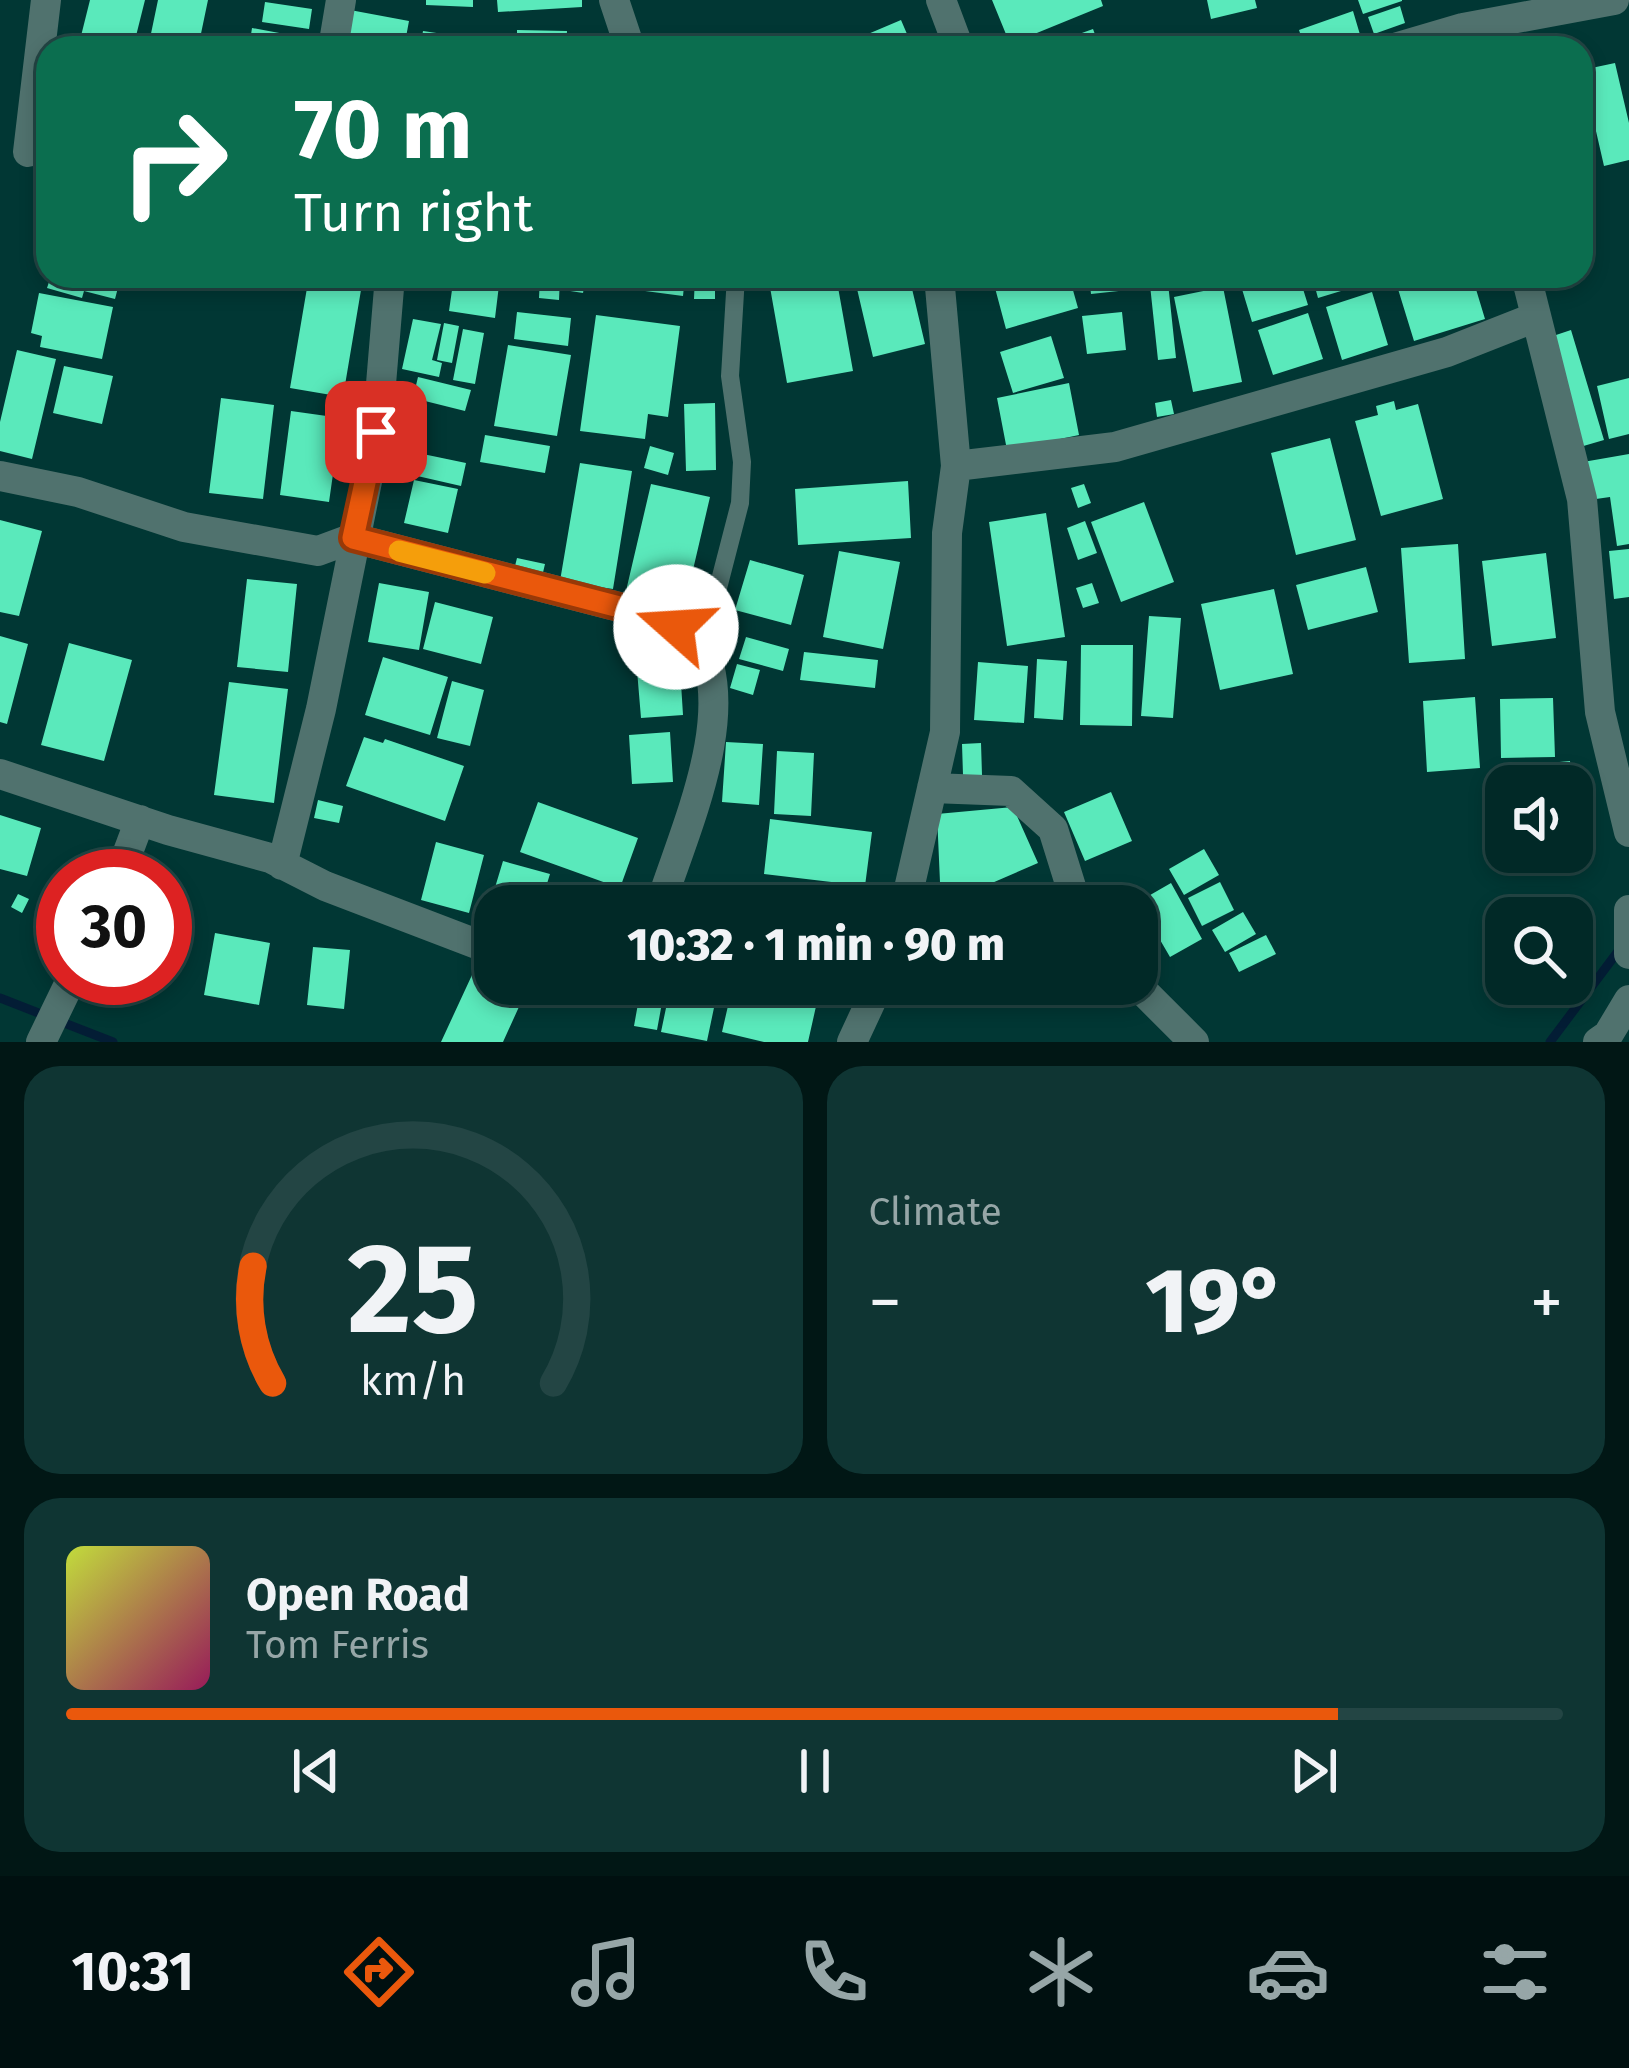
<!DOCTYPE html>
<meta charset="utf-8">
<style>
body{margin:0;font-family:"Fira Sans",sans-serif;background:#0f3533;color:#f1f3f6;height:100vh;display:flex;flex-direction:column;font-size:45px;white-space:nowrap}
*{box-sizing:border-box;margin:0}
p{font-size:39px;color:#96a6a7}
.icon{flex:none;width:66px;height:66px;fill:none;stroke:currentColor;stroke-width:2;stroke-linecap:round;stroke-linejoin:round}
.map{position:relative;height:1042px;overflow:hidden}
.panel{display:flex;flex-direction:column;gap:24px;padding:24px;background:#011715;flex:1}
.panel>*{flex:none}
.top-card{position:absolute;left:36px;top:36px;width:1557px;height:252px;border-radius:36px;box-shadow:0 6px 18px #0003,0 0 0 3px #234544;background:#0b6e4f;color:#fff;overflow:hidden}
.buttons{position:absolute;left:1485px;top:765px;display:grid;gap:24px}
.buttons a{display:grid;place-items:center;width:108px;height:108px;border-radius:24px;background:#012927;box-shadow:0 6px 18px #0003,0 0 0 3px #234544;font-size:60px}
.speed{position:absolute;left:36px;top:849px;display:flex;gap:24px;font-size:60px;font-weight:700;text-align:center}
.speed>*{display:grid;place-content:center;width:156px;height:156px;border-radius:50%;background:#012927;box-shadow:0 6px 18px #0003,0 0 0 3px #234544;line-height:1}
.speed .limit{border:18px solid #d22;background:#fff;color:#111}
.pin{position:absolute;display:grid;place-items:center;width:102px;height:102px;color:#fff;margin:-51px;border-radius:24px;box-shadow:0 6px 18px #0006}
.me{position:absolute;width:132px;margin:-66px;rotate:289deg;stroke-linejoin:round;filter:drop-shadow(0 0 9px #0008)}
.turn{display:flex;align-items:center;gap:42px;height:252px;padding:0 60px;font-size:54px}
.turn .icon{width:156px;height:156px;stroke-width:2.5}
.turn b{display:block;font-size:84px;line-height:102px}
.big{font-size:90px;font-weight:800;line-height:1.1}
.panel .card{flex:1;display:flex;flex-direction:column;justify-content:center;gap:18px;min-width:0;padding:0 42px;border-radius:36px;background:#0f3533}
.panel .dial{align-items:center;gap:0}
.dial svg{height:312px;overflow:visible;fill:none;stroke:#234544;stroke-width:7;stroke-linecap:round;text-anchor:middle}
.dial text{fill:#f1f3f6;stroke:none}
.song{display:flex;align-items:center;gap:36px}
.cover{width:144px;height:144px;border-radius:18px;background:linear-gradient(135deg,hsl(70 70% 55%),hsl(330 70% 35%))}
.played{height:12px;border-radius:6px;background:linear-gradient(90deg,#ea580c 85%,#234544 85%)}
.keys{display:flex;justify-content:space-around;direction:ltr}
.heat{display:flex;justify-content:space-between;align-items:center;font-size:66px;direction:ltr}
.panel .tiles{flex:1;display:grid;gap:24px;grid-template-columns:1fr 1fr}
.card:last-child{grid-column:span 2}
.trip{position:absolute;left:474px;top:885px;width:684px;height:120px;border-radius:36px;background:#012927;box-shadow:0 6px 18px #0003,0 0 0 3px #234544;font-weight:800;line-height:120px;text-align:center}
.menu{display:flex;height:192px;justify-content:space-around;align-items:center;background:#001010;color:#96a6a7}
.menu .icon{width:84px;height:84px}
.menu .on{color:#ea580c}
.menu b{font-size:54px;color:#f1f3f6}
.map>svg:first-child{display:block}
</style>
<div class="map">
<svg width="1629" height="1042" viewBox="0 0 1629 1042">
<rect width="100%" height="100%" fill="#013734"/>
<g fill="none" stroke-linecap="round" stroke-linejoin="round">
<!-- stream -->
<path stroke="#031d35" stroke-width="9" d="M 0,998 L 113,1042
M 1550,1042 L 1619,950"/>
</g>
<!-- building -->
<path fill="#5ae9bb" d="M 90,0 L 145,0 L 133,48 L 78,48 Z
M 158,0 L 208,0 L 198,48 L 148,48 Z
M 426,0 L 473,0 L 473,7 L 426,5 Z
M 497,0 L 582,0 L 582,7 L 498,12 Z
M 992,0 L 1101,0 L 1103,6 L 1010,44 Z
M 1207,0 L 1255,0 L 1257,8 L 1211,19 Z
M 1358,0 L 1402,0 L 1402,1 L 1363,14 Z
M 265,2 L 312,9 L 309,29 L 262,22 Z
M 1400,6 L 1405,23 L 1374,34 L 1368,17 Z
M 350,10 L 409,21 L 404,48 L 343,48 Z
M 1353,11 L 1361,38 L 1331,48 L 1305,48 L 1299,30 Z
M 901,20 L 913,48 L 835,48 Z
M 252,28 L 306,38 L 305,48 L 249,48 Z
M 1093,29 L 1100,48 L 1043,48 L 1043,47 Z
M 517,30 L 567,31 L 566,48 L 517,48 Z
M 423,31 L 477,39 L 476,48 L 420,48 Z
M 1535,41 L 1535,48 L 1472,48 L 1472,43 Z
M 1615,63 L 1629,123 L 1629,160 L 1604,166 L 1582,70 Z
M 51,276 L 121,276 L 115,299 L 84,291 L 82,298 L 47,288 Z
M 454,276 L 500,277 L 495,318 L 449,311 Z
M 540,276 L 560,276 L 559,300 L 539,298 Z
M 566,276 L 586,276 L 583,293 L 564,290 Z
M 591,276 L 627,276 L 625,289 L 590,283 Z
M 631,276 L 685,276 L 683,296 L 630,289 Z
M 695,276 L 715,276 L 715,299 L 694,299 Z
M 768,276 L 836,276 L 853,371 L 787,383 Z
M 854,276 L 909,276 L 925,344 L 873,357 Z
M 1037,276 L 1069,276 L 1078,308 L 1006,329 L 995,288 Z
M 1089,276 L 1135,276 L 1137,289 L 1091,294 Z
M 1238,276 L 1299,276 L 1308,305 L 1252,322 Z
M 1312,276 L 1387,276 L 1387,277 L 1318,298 Z
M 1394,276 L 1472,276 L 1485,319 L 1414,341 Z
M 308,282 L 361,290 L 343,397 L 290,388 Z
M 1168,283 L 1176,358 L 1158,360 L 1150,285 Z
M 1223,287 L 1242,382 L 1193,392 L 1174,297 Z
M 1372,292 L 1388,345 L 1342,360 L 1326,307 Z
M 39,293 L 113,307 L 102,359 L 40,347 L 42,336 L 31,333 Z
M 517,312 L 571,318 L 568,346 L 514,339 Z
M 1122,312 L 1126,350 L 1087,354 L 1082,316 Z
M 1308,313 L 1323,359 L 1273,375 L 1258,330 Z
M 596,315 L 680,326 L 668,417 L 648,414 L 645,439 L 580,431 Z
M 413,319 L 441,324 L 432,360 L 442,363 L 439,377 L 402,369 Z
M 444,323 L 459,326 L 452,363 L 437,360 Z
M 463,329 L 484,333 L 475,384 L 453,380 Z
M 1571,330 L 1604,440 L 1580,447 L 1547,338 Z
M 1051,336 L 1064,378 L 1013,393 L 1000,352 Z
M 508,345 L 571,355 L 557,436 L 494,426 Z
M 17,350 L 56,359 L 32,459 L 0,451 L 0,422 Z
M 64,366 L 113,376 L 102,424 L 53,413 Z
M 418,377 L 471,390 L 465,411 L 413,398 Z
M 1629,378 L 1629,434 L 1609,439 L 1597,386 Z
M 1069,383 L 1079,435 L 1007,450 L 997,398 Z
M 393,386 L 409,388 L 406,406 L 390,404 Z
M 221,398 L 274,405 L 263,499 L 209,493 Z
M 1171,400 L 1174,414 L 1157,417 L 1155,403 Z
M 1394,401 L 1396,410 L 1418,404 L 1443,499 L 1381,516 L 1355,421 L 1378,415 L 1376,406 Z
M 715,403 L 716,470 L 686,471 L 684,404 Z
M 291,411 L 341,418 L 329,502 L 280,495 Z
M 485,435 L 550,446 L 545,473 L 480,462 Z
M 1330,438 L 1356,540 L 1296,555 L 1271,453 Z
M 650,446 L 674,453 L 668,475 L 644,468 Z
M 418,453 L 466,463 L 461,486 L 413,475 Z
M 1629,454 L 1629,544 L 1617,546 L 1610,497 L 1589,500 L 1583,462 Z
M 580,463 L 632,471 L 613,589 L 560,581 Z
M 414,480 L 458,489 L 448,533 L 404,523 Z
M 908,481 L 911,538 L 798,545 L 795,489 Z
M 651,484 L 710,497 L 685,604 L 626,591 Z
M 1084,484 L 1091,503 L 1078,508 L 1071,488 Z
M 1144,502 L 1174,582 L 1121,602 L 1091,522 Z
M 1046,513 L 1065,637 L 1007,646 L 989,522 Z
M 0,520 L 42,531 L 19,616 L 0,612 Z
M 1085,521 L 1097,553 L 1078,560 L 1067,528 Z
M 1458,544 L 1465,659 L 1409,663 L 1401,548 Z
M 1629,549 L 1629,597 L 1614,599 L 1609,551 Z
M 839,551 L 900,562 L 883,649 L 823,637 Z
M 1546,553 L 1556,638 L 1492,646 L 1482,561 Z
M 517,558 L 545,564 L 541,581 L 513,574 Z
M 750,560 L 804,575 L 791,625 L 735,610 Z
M 1366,567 L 1378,612 L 1308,630 L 1296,585 Z
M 247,579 L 297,584 L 288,672 L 237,667 Z
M 379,583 L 429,592 L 419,650 L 368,642 Z
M 1092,583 L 1099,603 L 1083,608 L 1076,588 Z
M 1274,589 L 1293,674 L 1220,690 L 1201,604 Z
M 435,602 L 493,617 L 481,664 L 423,649 Z
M 1149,616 L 1181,618 L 1173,718 L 1141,716 Z
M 0,636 L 28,644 L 7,724 L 0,722 Z
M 746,637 L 789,649 L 783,671 L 739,659 Z
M 69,643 L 132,660 L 104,761 L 41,745 Z
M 1081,645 L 1133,645 L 1132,726 L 1080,725 Z
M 804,652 L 878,660 L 875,688 L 800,680 Z
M 383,657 L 448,677 L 430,735 L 365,715 Z
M 1037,659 L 1067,661 L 1063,720 L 1034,718 Z
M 978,662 L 1028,666 L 1024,723 L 974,720 Z
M 737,664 L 760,670 L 753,695 L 730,688 Z
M 680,667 L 683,715 L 641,718 L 637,670 Z
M 452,681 L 484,690 L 470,746 L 437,738 Z
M 229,682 L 288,689 L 274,803 L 214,795 Z
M 1475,697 L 1480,768 L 1427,772 L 1423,701 Z
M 1553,698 L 1555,757 L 1501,758 L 1500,699 Z
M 670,732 L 673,782 L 632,784 L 629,735 Z
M 364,737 L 383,743 L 385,739 L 464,766 L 445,821 L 346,786 Z
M 726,742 L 763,744 L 759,805 L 722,802 Z
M 981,743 L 982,775 L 963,775 L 962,744 Z
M 777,751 L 814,753 L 811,816 L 774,814 Z
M 1570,761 L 1572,786 L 1519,786 L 1517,766 Z
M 1111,792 L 1132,841 L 1085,861 L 1064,812 Z
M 318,800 L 343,806 L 339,823 L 314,818 Z
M 538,802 L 638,838 L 620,888 L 520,852 Z
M 1013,807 L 1038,863 L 941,905 L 937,814 Z
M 0,815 L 41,828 L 27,876 L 0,869 Z
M 770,819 L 872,832 L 865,886 L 764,874 Z
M 436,842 L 484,855 L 469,913 L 421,900 Z
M 1204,849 L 1219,875 L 1184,895 L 1169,869 Z
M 503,861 L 550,874 L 540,906 L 495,906 L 495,928 L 484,924 Z
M 1220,882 L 1234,910 L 1202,926 L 1188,898 Z
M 1171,883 L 1202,939 L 1170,957 L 1138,902 Z
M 746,888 L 803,895 L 802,906 L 743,906 Z
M 690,889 L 738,899 L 736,906 L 686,906 Z
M 18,894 L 29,899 L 22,913 L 11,907 Z
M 806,894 L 861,902 L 860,906 L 804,906 Z
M 1243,912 L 1256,934 L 1225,952 L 1212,930 Z
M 215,933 L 270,943 L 259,1005 L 204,995 Z
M 1266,935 L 1276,954 L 1239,972 L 1229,953 Z
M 1137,940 L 1153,965 L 1141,973 L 1137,966 Z
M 313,947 L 350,950 L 344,1009 L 307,1005 Z
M 472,975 L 523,998 L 503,1042 L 441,1042 Z
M 671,984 L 719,984 L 707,1041 L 661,1032 Z
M 733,984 L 779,984 L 819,993 L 808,1042 L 764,1042 L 722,1032 Z
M 641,987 L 664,992 L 657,1030 L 634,1026 Z"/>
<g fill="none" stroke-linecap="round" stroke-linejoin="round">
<!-- service -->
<path stroke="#50726e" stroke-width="18" d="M 703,646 L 740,503 L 742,462 L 730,376 L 736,276"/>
<!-- minor -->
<path stroke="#50726e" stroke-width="30" d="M 614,0 L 630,48
M 941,0 L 959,48
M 333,48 L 341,0
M 1395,48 L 1463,28 L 1614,0
M 28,152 L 46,0
M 1526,276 L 1582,499 L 1600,712 L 1629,832
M 956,466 L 1115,447 L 1447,352 L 1536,317
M 0,476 L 78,492 L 184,527 L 318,551 L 353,538 L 654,616 L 697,637 C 742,709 683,833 660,906
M 0,774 L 168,830 L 270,858 L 325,886 L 495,951
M 932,788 L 1011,791 L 1053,829 L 1077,906
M 282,865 L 321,709 L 377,432 L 390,276
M 119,876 L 140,820
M 905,906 L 945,732 L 947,533 L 956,466 L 939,276
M 1629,910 L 1629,954
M 601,984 L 615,988 L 621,984
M 1136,984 L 1194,1042
M 41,1042 L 72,978
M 852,1042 L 879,984
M 1598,1042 L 1608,1035 L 1629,1000"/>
</g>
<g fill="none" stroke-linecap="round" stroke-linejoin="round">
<defs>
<path id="route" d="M 376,432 L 353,538 L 654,616 L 676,627"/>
</defs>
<!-- route casing -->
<use href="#route" stroke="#983908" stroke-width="30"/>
<!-- route -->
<use href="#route" stroke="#ea580c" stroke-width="21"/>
<!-- slow -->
<path stroke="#f59e0b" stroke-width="21" d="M 399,551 L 485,573"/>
</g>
</svg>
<div class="buttons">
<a><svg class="icon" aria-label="sound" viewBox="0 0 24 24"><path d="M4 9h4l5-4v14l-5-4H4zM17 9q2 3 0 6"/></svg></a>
<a><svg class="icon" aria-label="search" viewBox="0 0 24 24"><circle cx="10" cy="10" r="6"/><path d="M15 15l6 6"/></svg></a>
</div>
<div class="speed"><div class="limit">30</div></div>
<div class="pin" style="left:376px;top:432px;background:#d93025"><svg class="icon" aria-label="arrive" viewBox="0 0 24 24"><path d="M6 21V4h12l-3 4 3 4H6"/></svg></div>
<svg class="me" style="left:676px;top:627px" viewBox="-20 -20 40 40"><circle r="19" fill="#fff"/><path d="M0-13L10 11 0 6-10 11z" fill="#ea580c"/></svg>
<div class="trip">10:32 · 1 min · 90 m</div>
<div class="top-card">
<div class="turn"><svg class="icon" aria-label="right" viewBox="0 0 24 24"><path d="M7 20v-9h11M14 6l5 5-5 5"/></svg><div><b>70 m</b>Turn right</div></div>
</div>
</div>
<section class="panel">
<div class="tiles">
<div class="card dial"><svg viewBox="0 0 100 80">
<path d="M14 69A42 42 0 1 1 86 69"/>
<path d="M14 69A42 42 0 0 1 9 39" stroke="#ea580c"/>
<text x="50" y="56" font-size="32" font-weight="700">25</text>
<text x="50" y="72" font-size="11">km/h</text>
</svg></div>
<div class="card"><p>Climate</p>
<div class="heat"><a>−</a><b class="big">19°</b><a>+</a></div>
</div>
<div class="card">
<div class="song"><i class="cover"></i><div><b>Open Road</b><p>Tom Ferris</p></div></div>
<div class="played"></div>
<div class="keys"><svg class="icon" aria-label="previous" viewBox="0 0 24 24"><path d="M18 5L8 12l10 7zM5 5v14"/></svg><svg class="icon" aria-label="pause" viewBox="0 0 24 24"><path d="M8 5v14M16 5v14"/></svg><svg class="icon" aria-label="next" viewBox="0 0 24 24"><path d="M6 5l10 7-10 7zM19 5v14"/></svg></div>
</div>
</div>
</section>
<nav class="menu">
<b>10:31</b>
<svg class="icon on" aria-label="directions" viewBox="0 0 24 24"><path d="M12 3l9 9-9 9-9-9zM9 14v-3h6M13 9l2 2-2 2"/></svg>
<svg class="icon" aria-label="music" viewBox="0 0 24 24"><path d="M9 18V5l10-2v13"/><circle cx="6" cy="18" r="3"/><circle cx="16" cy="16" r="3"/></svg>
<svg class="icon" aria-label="phone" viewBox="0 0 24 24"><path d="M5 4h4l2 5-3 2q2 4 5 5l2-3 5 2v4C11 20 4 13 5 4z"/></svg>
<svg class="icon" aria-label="climate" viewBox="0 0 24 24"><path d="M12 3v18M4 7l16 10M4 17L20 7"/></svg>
<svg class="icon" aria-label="car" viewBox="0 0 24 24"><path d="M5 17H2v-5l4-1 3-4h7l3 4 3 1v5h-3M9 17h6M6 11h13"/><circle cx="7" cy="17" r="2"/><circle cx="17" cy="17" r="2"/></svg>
<svg class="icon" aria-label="filters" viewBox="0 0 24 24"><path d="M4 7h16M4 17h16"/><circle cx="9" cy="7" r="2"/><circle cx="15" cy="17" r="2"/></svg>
</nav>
